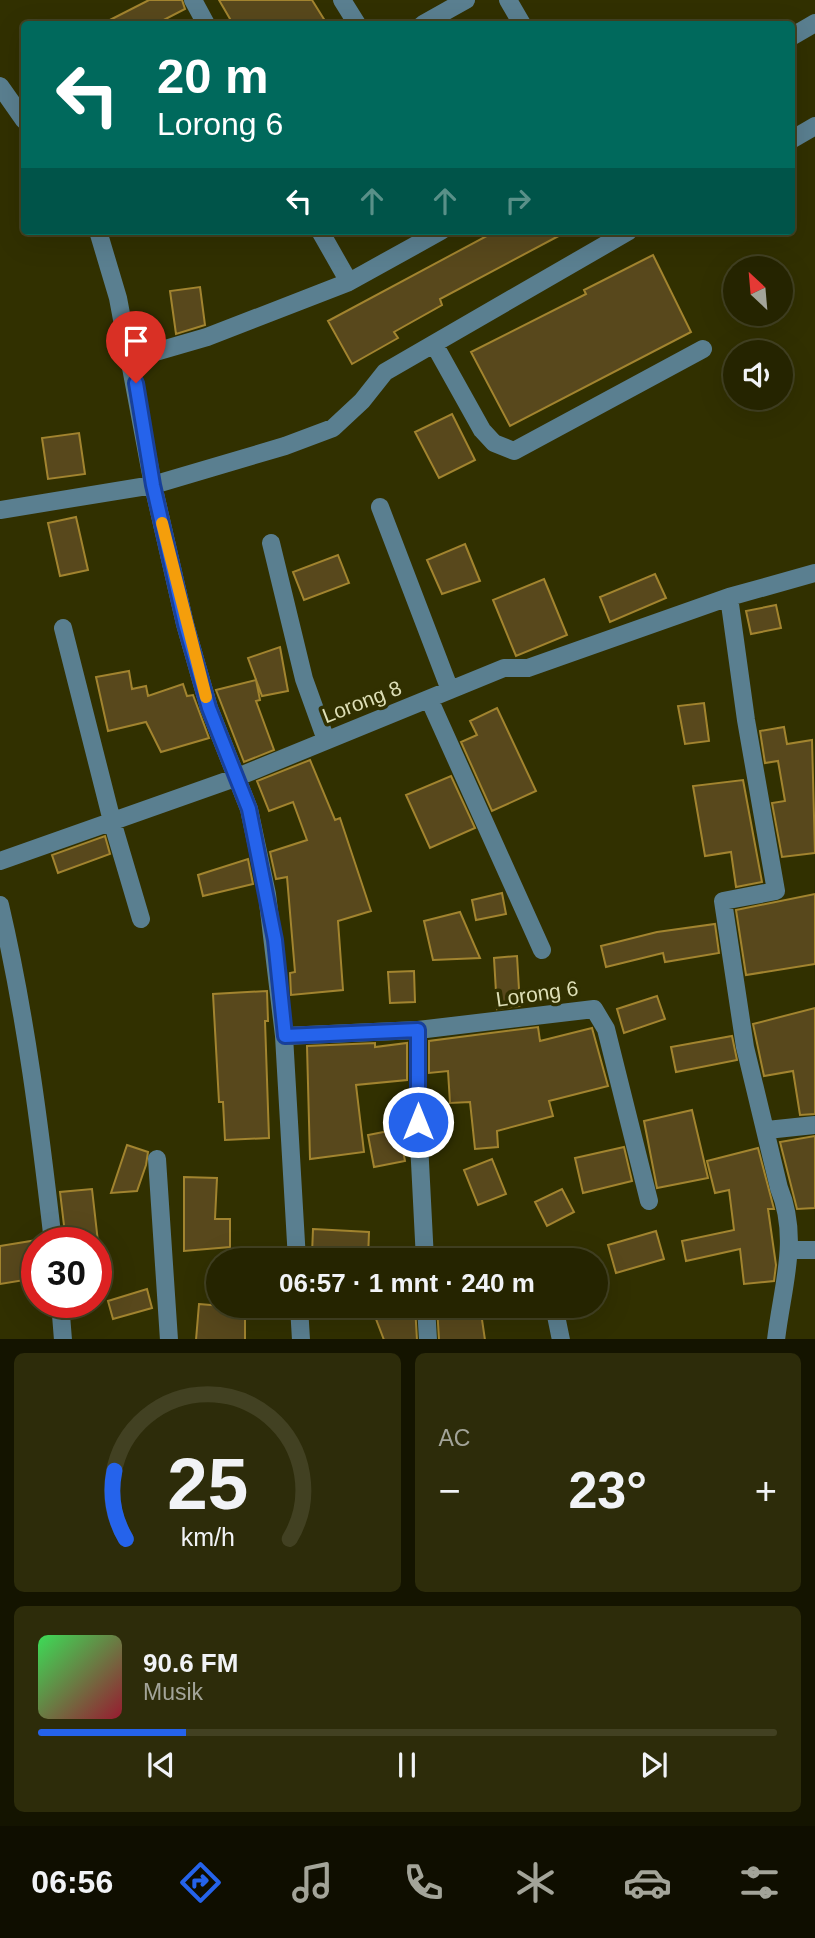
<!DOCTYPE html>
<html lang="id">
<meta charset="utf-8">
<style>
body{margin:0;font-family:Arial,sans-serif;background:#2d2c0a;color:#f1f3f6;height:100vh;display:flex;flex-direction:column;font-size:26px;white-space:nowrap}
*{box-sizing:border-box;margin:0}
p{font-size:23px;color:#a3a499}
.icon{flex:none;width:38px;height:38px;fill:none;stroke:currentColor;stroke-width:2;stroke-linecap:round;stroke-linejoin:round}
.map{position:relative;height:1339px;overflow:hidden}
.side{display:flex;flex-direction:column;gap:14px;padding:14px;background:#141400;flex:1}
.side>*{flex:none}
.hud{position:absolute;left:21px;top:21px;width:774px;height:214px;border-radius:7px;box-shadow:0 7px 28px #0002,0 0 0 2px #424122;background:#00695c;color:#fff;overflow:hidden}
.needle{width:46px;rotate:334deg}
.buttons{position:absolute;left:723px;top:256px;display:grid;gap:14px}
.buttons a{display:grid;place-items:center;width:70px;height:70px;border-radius:50%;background:#252400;box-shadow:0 7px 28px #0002,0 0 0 2px #424122;font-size:35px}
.speed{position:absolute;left:21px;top:1227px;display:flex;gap:14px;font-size:35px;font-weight:700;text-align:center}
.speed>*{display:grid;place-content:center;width:91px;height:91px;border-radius:50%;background:#252400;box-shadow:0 7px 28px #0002,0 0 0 2px #424122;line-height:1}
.speed .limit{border:10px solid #d22;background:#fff;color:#111}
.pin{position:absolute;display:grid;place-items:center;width:60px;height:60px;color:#fff;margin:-72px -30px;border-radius:50% 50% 50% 0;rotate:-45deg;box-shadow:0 0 7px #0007}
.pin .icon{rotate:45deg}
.me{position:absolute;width:77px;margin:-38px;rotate:0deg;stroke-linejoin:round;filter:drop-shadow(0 0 5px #0008)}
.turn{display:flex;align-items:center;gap:24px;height:147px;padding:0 21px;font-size:32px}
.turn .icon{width:91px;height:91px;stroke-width:2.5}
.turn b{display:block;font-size:49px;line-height:60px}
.lanes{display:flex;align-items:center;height:66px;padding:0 21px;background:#0003;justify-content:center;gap:35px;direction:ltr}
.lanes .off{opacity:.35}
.big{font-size:52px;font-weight:600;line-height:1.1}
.side .tile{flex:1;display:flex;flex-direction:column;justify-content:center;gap:10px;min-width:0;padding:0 24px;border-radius:10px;background:#2d2c0a}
.side .dial{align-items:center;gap:0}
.dial svg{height:182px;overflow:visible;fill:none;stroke:#424122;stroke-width:7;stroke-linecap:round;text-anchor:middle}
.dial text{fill:#f1f3f6;stroke:none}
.song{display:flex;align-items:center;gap:21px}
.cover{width:84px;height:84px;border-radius:10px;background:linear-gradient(135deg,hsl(130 70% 55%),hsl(350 70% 35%))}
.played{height:7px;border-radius:4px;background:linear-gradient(90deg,#2563eb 20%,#424122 20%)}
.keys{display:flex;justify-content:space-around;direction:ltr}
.heat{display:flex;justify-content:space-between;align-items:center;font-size:38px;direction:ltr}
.side .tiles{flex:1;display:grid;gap:14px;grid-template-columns:1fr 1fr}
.tile:last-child{grid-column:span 2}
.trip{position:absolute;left:206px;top:1248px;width:402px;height:70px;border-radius:35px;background:#252400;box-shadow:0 7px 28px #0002,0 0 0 2px #424122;font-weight:600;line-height:70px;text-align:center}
.tabs{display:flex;height:112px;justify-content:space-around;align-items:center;background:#0f0e00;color:#a3a499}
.tabs .icon{width:49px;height:49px}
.tabs .selected{color:#2563eb}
.tabs b{font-size:32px;color:#f1f3f6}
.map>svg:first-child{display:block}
</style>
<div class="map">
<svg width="815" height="1340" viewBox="0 0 815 1340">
<rect width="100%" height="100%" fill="#313000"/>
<!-- building -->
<path fill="#58481c" stroke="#a2842f" stroke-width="2" d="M 149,0 L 182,0 L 185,9 L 156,24 L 102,24 Z
M 219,0 L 312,0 L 327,24 L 233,24 Z
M 496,231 L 568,231 L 440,299 L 442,305 L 394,332 L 398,338 L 352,364 L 328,321 Z
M 653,255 L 691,332 L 510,426 L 471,352 L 586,294 L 584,290 Z
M 200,287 L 205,325 L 176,334 L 170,291 Z
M 452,414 L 475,460 L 439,478 L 415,432 Z
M 79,433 L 85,474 L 48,479 L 42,438 Z
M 76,517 L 88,570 L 60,576 L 48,523 Z
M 465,544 L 480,581 L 442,594 L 427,560 Z
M 338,555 L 349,583 L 304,600 L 293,572 Z
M 655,574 L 666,598 L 610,622 L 600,597 Z
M 544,579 L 567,635 L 516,656 L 493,600 Z
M 776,605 L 781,628 L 751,634 L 746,611 Z
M 280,647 L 288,691 L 262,696 L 248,658 Z
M 129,671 L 132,689 L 146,686 L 148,696 L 183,684 L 187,696 L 193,695 L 209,738 L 161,752 L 146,722 L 108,731 L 96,677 Z
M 256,680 L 260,700 L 256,701 L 274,750 L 244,762 L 216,690 Z
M 704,703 L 709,741 L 685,744 L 678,706 Z
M 497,708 L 536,791 L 492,811 L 461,742 L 477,735 L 470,721 Z
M 784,727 L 787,744 L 812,740 L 815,853 L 782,857 L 772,803 L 785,801 L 778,761 L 765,763 L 760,731 Z
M 310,760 L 335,820 L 340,818 L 371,911 L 338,921 L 343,990 L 291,995 L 290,973 L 295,972 L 287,877 L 276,879 L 270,852 L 307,840 L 293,802 L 269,811 L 257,781 Z
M 451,776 L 475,828 L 430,848 L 406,795 Z
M 743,780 L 762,882 L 736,887 L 731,852 L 705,856 L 693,786 Z
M 105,836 L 110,854 L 58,873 L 52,855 Z
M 248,859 L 253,884 L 203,896 L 198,875 Z
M 502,893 L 506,914 L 476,920 L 472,900 Z
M 815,894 L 815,964 L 746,975 L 736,910 Z
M 460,912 L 480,958 L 433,960 L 424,921 Z
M 715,924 L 719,953 L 665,962 L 663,953 L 606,967 L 601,946 L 657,932 Z
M 517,956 L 520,1006 L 497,1009 L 494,958 Z
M 414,971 L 415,1002 L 390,1003 L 388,972 Z
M 267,991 L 268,1021 L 265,1021 L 269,1138 L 225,1140 L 223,1102 L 219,1102 L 213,994 Z
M 657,996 L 665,1019 L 624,1033 L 617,1009 Z
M 815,1008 L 815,1114 L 800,1115 L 793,1071 L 764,1076 L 753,1024 Z
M 538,1027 L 540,1041 L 592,1028 L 608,1086 L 549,1101 L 553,1116 L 497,1131 L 498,1147 L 475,1149 L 470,1102 L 450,1103 L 448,1071 L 429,1073 L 429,1041 Z
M 732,1036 L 737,1060 L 676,1072 L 671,1047 Z
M 375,1043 L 375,1047 L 407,1043 L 407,1080 L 356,1085 L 364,1152 L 310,1159 L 307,1046 Z
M 692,1110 L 708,1178 L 657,1188 L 644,1121 Z
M 399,1129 L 405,1161 L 374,1167 L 368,1135 Z
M 815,1136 L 815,1208 L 797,1209 L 780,1142 Z
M 127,1145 L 148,1152 L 146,1165 L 137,1191 L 111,1193 Z
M 624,1147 L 632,1181 L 583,1193 L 575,1158 Z
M 758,1148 L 774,1209 L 768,1209 L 776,1265 L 774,1281 L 744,1284 L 740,1249 L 686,1261 L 682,1241 L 734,1230 L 729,1190 L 715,1193 L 707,1161 Z
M 492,1159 L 506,1194 L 478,1205 L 464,1170 Z
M 184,1177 L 217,1178 L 215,1219 L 230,1219 L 230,1247 L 184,1251 Z
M 92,1189 L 98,1242 L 66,1242 L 60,1192 Z
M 562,1189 L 574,1212 L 547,1226 L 535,1202 Z
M 313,1229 L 369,1232 L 368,1259 L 312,1254 Z
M 656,1231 L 664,1259 L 616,1273 L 608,1245 Z
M 37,1240 L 37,1278 L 0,1284 L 0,1246 Z
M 147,1289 L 152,1308 L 113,1319 L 108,1301 Z
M 199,1304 L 245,1308 L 245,1340 L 196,1340 Z
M 371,1306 L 415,1306 L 417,1340 L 384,1340 Z
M 437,1306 L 480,1306 L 485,1340 L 439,1340 Z"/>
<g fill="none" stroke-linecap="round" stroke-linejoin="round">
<!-- minor -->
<path stroke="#5a7f90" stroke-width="18" d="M 193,0 L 206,24
M 342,0 L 357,24
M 508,0 L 522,24
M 423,24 L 466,0
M 791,37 L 815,23
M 0,86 L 24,120
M 791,140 L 815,126
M 98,231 L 118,298 L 153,485 L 185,624 L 209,708 L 249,809 L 267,894 L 284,1036 L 297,1260
M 320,231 L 349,282
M 434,344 L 482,430 L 494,443 L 514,451 L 703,349
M 131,359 L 207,337 L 349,282 L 441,231
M 380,507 L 450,690
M 0,510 L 153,485 L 285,446 L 333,428 L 362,401 L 385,372 L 629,231
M 271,543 L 304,679 L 326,740
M 729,597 L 746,720 L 776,891 L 723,901 L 745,1047 L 779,1188 C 800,1239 782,1287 776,1340
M 63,628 L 112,821 L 141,919
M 430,701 L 542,950
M 0,861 L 235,778 L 504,668 L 528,668 L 729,597 L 815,573
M 0,905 C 26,1016 40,1129 53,1242
M 418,1030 L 418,1123 L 425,1260
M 284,1036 L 418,1030 L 594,1009 L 606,1029 L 649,1201
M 767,1130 L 815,1125
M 157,1159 L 169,1340
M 790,1250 L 815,1250
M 60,1302 L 63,1340
M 299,1306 L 301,1340
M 426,1306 L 428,1340
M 554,1306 L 561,1340"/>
</g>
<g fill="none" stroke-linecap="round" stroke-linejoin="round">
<defs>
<path id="route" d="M 136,383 L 153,485 L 185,624 L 209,708 L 249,809 L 275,940 L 285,1036 L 418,1030 L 418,1122"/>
</defs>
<!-- route casing -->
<use href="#route" stroke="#184099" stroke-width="18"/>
<!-- route -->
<use href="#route" stroke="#2563eb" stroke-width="12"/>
<!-- slow -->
<path stroke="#f59e0b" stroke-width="12" d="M 162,523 L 206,697"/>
</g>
<g text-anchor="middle" stroke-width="7" stroke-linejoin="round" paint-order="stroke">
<!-- street labels -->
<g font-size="21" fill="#dedfb6" stroke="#313000">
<text transform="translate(362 702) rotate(-21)" y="7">Lorong 8</text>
<text transform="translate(537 994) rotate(-8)" y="7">Lorong 6</text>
</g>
</g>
</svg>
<div class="buttons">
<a><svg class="needle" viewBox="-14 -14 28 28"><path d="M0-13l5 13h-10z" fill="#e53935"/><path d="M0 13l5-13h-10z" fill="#a3a499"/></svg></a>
<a><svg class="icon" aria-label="sound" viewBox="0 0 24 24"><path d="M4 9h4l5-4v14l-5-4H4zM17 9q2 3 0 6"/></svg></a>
</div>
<div class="speed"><div class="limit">30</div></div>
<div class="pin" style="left:136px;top:383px;background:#d93025"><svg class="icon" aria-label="arrive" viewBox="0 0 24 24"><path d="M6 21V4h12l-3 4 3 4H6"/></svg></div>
<svg class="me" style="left:418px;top:1122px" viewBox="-20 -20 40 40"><circle r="17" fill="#2563eb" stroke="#fff" stroke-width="3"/><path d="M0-11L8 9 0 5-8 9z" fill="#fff"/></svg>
<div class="trip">06:57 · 1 mnt · 240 m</div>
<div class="hud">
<div class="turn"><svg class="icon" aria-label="left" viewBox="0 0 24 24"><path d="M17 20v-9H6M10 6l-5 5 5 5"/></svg><div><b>20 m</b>Lorong 6</div></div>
<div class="lanes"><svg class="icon" aria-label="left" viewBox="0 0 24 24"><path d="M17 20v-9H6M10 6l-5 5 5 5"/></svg><svg class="icon off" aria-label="ahead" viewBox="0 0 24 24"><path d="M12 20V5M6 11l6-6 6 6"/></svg><svg class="icon off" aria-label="ahead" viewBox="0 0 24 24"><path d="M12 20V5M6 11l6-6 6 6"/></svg><svg class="icon off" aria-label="right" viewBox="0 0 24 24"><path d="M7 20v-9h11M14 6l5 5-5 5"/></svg></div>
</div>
</div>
<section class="side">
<div class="tiles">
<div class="tile dial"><svg viewBox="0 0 100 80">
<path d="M14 69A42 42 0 1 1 86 69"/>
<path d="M14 69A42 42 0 0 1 9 39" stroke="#2563eb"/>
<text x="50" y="56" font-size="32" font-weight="700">25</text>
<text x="50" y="72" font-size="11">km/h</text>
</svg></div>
<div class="tile"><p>AC</p>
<div class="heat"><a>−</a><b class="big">23°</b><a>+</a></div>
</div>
<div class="tile">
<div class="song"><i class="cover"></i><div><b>90.6 FM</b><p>Musik</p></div></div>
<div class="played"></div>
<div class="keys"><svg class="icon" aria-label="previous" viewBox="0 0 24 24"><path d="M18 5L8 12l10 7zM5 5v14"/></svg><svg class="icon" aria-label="pause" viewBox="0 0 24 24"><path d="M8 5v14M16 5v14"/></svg><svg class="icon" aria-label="next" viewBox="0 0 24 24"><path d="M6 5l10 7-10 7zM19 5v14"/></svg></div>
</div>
</div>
</section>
<nav class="tabs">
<b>06:56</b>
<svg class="icon selected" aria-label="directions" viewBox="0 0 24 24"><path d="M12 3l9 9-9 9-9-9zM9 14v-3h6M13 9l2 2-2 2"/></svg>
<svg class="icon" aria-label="music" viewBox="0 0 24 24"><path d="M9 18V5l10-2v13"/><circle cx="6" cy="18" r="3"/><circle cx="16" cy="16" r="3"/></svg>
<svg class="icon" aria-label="phone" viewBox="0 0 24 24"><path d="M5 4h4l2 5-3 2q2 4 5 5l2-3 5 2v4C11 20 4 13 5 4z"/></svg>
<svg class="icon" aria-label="climate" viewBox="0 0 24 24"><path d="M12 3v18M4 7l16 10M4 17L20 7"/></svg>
<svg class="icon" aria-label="car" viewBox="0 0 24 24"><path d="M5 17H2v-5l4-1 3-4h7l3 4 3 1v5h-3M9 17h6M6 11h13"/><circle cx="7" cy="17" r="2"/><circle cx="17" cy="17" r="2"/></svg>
<svg class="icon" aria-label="filters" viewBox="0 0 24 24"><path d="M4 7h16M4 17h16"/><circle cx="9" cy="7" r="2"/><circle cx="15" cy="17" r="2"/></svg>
</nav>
